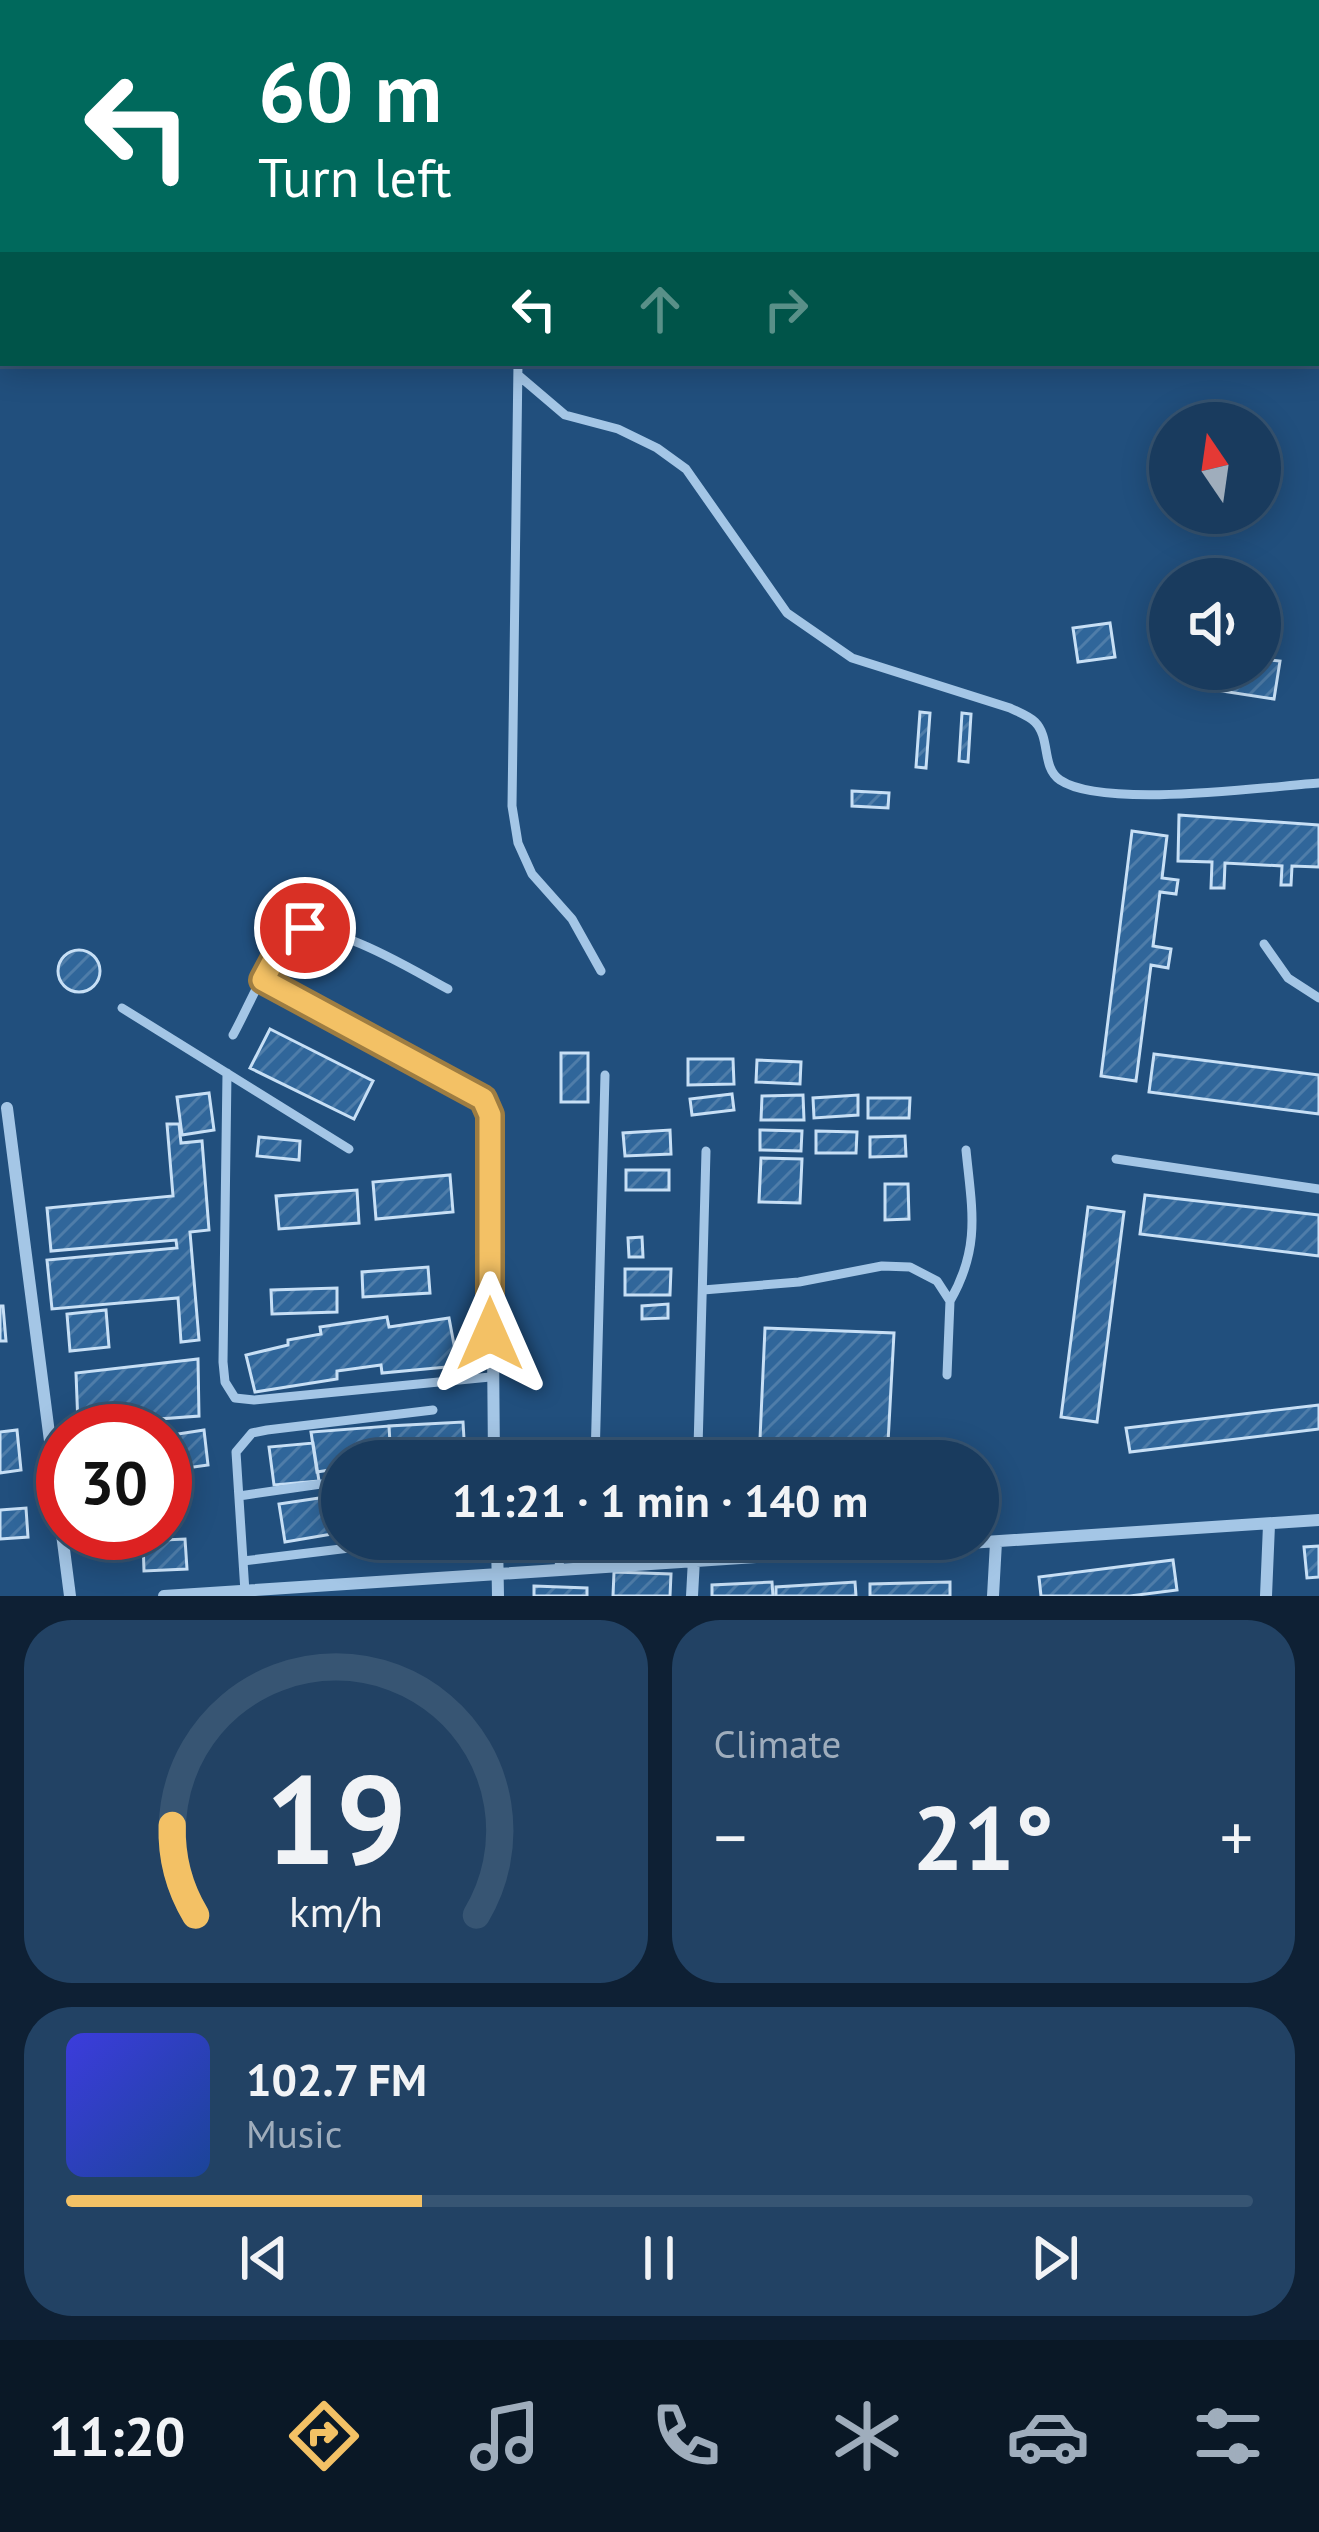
<!DOCTYPE html>
<meta charset="utf-8">
<style>
body{margin:0;font-family:"PT Sans",sans-serif;background:#224264;color:#f1f3f6;height:100vh;display:flex;flex-direction:column;font-size:45px;white-space:nowrap}
*{box-sizing:border-box;margin:0}
p{font-size:39px;color:#9fadbc}
.icon{flex:none;width:66px;height:66px;fill:none;stroke:currentColor;stroke-width:2;stroke-linecap:round;stroke-linejoin:round}
.map{position:relative;height:1596px;overflow:hidden}
.side{display:flex;flex-direction:column;gap:24px;padding:24px;background:#0e2034;flex:1}
.side>*{flex:none}
.top-card{position:absolute;left:0px;top:0px;width:1320px;height:366px;box-shadow:0 6px 30px #0003,0 0 0 3px #375573;background:#00695c;color:#fff;overflow:hidden}
.needle{width:78px;rotate:347deg}
.tools{position:absolute;left:1149px;top:402px;display:grid;gap:24px}
.tools a{display:grid;place-items:center;width:132px;height:132px;border-radius:50%;background:#193b5e;box-shadow:0 6px 30px #0003,0 0 0 3px #375573;font-size:60px}
.speed{position:absolute;left:36px;top:1404px;display:flex;gap:24px;font-size:60px;font-weight:700;text-align:center}
.speed>*{display:grid;place-content:center;width:156px;height:156px;border-radius:50%;background:#193b5e;box-shadow:0 6px 30px #0003,0 0 0 3px #375573;line-height:1}
.speed .limit{border:18px solid #d22;background:#fff;color:#111}
.pin{position:absolute;display:grid;place-items:center;width:102px;height:102px;color:#fff;margin:-51px;border:6px solid #fff;border-radius:50%;box-shadow:0 3px 12px #0007}
.me{position:absolute;width:132px;margin:-66px;rotate:0deg;stroke-linejoin:round;filter:drop-shadow(0 0 9px #0008)}
.turn{display:flex;align-items:center;gap:42px;height:252px;padding:0 60px;font-size:54px}
.turn .icon{width:156px;height:156px;stroke-width:2.5}
.turn b{display:block;font-size:84px;line-height:102px}
.lanes{display:flex;align-items:center;height:114px;padding:0 60px;background:#0003;justify-content:center;gap:60px;direction:ltr}
.lanes .off{opacity:.35}
.big{font-size:90px;font-weight:700;line-height:1.1}
.side .widget{flex:1;display:flex;flex-direction:column;justify-content:center;gap:18px;min-width:0;padding:0 42px;border-radius:48px;background:#224264}
.side .dial{align-items:center;gap:0}
.dial svg{height:312px;overflow:visible;fill:none;stroke:#375573;stroke-width:7;stroke-linecap:round;text-anchor:middle}
.dial text{fill:#f1f3f6;stroke:none}
.song{display:flex;align-items:center;gap:36px}
.cover{width:144px;height:144px;border-radius:18px;background:linear-gradient(135deg,hsl(240 70% 55%),hsl(220 70% 35%))}
.played{height:12px;border-radius:6px;background:linear-gradient(90deg,#f3c165 30%,#375573 30%)}
.keys{display:flex;justify-content:space-around;direction:ltr}
.heat{display:flex;justify-content:space-between;align-items:center;font-size:66px;direction:ltr}
.side .tiles{flex:1;display:grid;gap:24px;grid-template-columns:1fr 1fr}
.widget:last-child{grid-column:span 2}
.trip{position:absolute;left:321px;top:1440px;width:678px;height:120px;border-radius:60px;background:#193b5e;box-shadow:0 6px 30px #0003,0 0 0 3px #375573;font-weight:700;line-height:120px;text-align:center}
.dock{display:flex;height:192px;justify-content:space-around;align-items:center;background:#0a1826;color:#9fadbc}
.dock .icon{width:84px;height:84px}
.dock .selected{color:#f3c165}
.dock b{font-size:54px;color:#f1f3f6}
.map>svg:first-child{display:block}
</style>
<div class="map">
<svg width="1319" height="1596" viewBox="0 0 1319 1596">
<defs>
<pattern id="building-hatch" width="6" height="6" patternUnits="userSpaceOnUse" patternTransform="scale(3)"><rect width="6" height="6" fill="#30669a"/><path d="M-1 1l2-2M0 6l6-6M5 7l2-2" fill="none" stroke="#4f7da9"/></pattern>
</defs>
<rect width="100%" height="100%" fill="#214f7d"/>
<!-- building -->
<path fill="url(#building-hatch)" stroke="#c7dff5" stroke-width="3" d="M 1110,623 L 1115,657 L 1078,662 L 1073,628 Z
M 1260,659 L 1280,661 L 1274,699 L 1222,691 L 1225,669 L 1260,669 Z
M 920,712 L 930,713 L 926,768 L 916,767 Z
M 962,713 L 971,714 L 968,762 L 959,761 Z
M 852,791 L 889,793 L 888,808 L 852,806 Z
M 1179,815 L 1319,825 L 1319,867 L 1292,866 L 1291,885 L 1281,885 L 1282,866 L 1225,863 L 1224,888 L 1211,888 L 1212,862 L 1178,861 Z
M 1132,831 L 1167,836 L 1162,878 L 1178,880 L 1176,894 L 1160,892 L 1153,946 L 1171,949 L 1168,968 L 1151,965 L 1136,1081 L 1101,1076 Z
M58 971a21 21 0 1 1 42 0a21 21 0 1 1-42 0Z
M 270,1029 L 373,1081 L 354,1119 L 250,1068 Z
M 561,1053 L 588,1053 L 588,1102 L 561,1102 Z
M 1154,1054 L 1319,1075 L 1319,1114 L 1149,1092 Z
M 688,1059 L 733,1059 L 734,1084 L 688,1085 Z
M 757,1060 L 801,1062 L 800,1084 L 756,1082 Z
M 209,1093 L 214,1130 L 182,1135 L 177,1097 Z
M 732,1094 L 734,1110 L 692,1115 L 690,1099 Z
M 803,1095 L 804,1120 L 761,1120 L 762,1096 Z
M 858,1095 L 858,1115 L 814,1118 L 813,1098 Z
M 868,1098 L 910,1098 L 909,1118 L 868,1118 Z
M 167,1124 L 179,1124 L 181,1143 L 202,1141 L 209,1230 L 190,1232 L 199,1340 L 181,1342 L 178,1298 L 52,1309 L 47,1260 L 177,1248 L 176,1240 L 51,1251 L 47,1208 L 173,1196 Z
M 670,1130 L 671,1154 L 625,1156 L 623,1133 Z
M 760,1130 L 802,1131 L 801,1151 L 760,1150 Z
M 816,1131 L 857,1132 L 856,1153 L 816,1153 Z
M 905,1136 L 906,1156 L 870,1157 L 870,1137 Z
M 259,1137 L 300,1141 L 299,1160 L 257,1156 Z
M 761,1158 L 802,1159 L 800,1203 L 759,1202 Z
M 626,1170 L 669,1170 L 669,1190 L 626,1190 Z
M 450,1175 L 453,1212 L 376,1219 L 373,1182 Z
M 885,1184 L 908,1184 L 909,1219 L 885,1220 Z
M 357,1190 L 359,1223 L 279,1229 L 276,1196 Z
M 1145,1195 L 1319,1215 L 1319,1256 L 1140,1234 Z
M 1088,1207 L 1124,1212 L 1097,1422 L 1061,1417 Z
M 642,1237 L 643,1257 L 629,1257 L 628,1238 Z
M 428,1267 L 430,1293 L 363,1297 L 362,1272 Z
M 625,1269 L 671,1269 L 670,1295 L 625,1295 Z
M 337,1288 L 337,1312 L 272,1314 L 271,1290 Z
M 668,1304 L 668,1318 L 642,1319 L 642,1306 Z
M 0,1306 L 3,1306 L 6,1341 L 0,1341 Z
M 106,1310 L 109,1347 L 70,1351 L 67,1314 Z
M 387,1317 L 389,1327 L 449,1318 L 458,1366 L 382,1373 L 381,1365 L 337,1371 L 337,1379 L 255,1392 L 246,1355 L 288,1345 L 288,1340 L 321,1334 L 320,1327 Z
M 765,1328 L 894,1333 L 887,1461 L 759,1461 Z
M 198,1359 L 199,1416 L 78,1425 L 76,1373 Z
M 1319,1405 L 1319,1429 L 1130,1452 L 1126,1428 Z
M 463,1422 L 465,1456 L 391,1461 L 389,1426 Z
M 389,1426 L 391,1461 L 342,1461 L 342,1468 L 317,1472 L 311,1432 Z
M 17,1430 L 21,1470 L 0,1473 L 0,1432 Z
M 204,1430 L 208,1465 L 165,1471 L 165,1436 Z
M 313,1443 L 319,1481 L 274,1485 L 269,1447 Z
M 342,1487 L 342,1526 L 330,1528 L 326,1490 Z
M 326,1497 L 332,1534 L 285,1542 L 279,1504 Z
M 26,1508 L 28,1537 L 0,1539 L 0,1510 Z
M 185,1539 L 187,1569 L 144,1571 L 143,1541 Z
M 1319,1546 L 1319,1577 L 1307,1578 L 1304,1547 Z
M 1173,1560 L 1177,1590 L 1130,1596 L 1041,1596 L 1039,1577 Z
M 614,1572 L 671,1574 L 670,1596 L 613,1596 Z
M 772,1582 L 773,1596 L 712,1596 L 712,1585 Z
M 855,1582 L 856,1596 L 776,1596 L 776,1587 Z
M 950,1582 L 950,1596 L 870,1596 L 870,1584 Z
M 534,1586 L 587,1588 L 587,1596 L 534,1596 Z"/>
<g fill="none" stroke-linecap="round" stroke-linejoin="round">
<!-- service -->
<path stroke="#a4c6e6" stroke-width="9" d="M 518,363 L 512,806 L 518,843 L 532,874 L 572,919 L 601,971
M 518,375 L 565,415 L 618,429 L 657,448 L 686,469 L 787,613 L 852,658 L 1010,708 C 1018,712 1029,716 1035,722 C 1051,738 1041,767 1060,780 C 1103,809 1264,787 1319,783
M 1264,944 L 1288,978 L 1319,998
M 263,980 L 472,1090 L 483,1099 L 491,1115
M 122,1008 L 349,1149
M 233,1035 C 245,1014 272,951 287,938 C 319,910 415,972 448,989
M 227,1073 L 223,1362 L 225,1382 L 235,1398 L 254,1400 L 490,1377
M 1116,1159 L 1319,1189
M 703,1290 L 799,1282 L 882,1266 L 910,1267 L 937,1281 L 950,1301 L 947,1375
M 950,1301 C 981,1247 972,1210 966,1150
M 595,1461 L 605,1075
M 690,1461 L 698,1448 L 706,1151
M 239,1496 L 342,1481
M 243,1561 L 423,1539
M 559,1569 L 561,1539
M 245,1592 L 236,1452 L 252,1433 L 267,1430 L 433,1410"/>
<!-- minor -->
<path stroke="#a4c6e6" stroke-width="12" d="M 211,0 L 246,3
M 1307,0 L 1307,3
M 496,3 L 496,0
M 1317,87 L 1319,87
M 0,201 L 3,201
M 1317,309 L 1319,309
M 7,1108 L 70,1596
M 491,1115 L 494,1461
M 497,1539 L 498,1596
M 164,1596 L 1319,1520
M 692,1596 L 694,1559
M 993,1596 L 996,1542
M 1266,1596 L 1269,1525"/>
</g>
<g fill="none" stroke-linecap="round" stroke-linejoin="round">
<defs>
<path id="route" d="M 305,928 L 285,939 L 263,980 L 483,1099 L 490,1115 L 490,1334"/>
</defs>
<!-- route casing -->
<use href="#route" stroke="#9e7d42" stroke-width="30"/>
<!-- route -->
<use href="#route" stroke="#f3c165" stroke-width="21"/>
</g>
</svg>
<div class="tools">
<a><svg class="needle" viewBox="-14 -14 28 28"><path d="M0-13l5 13h-10z" fill="#e53935"/><path d="M0 13l5-13h-10z" fill="#9fadbc"/></svg></a>
<a><svg class="icon" aria-label="sound" viewBox="0 0 24 24"><path d="M4 9h4l5-4v14l-5-4H4zM17 9q2 3 0 6"/></svg></a>
</div>
<div class="speed"><div class="limit">30</div></div>
<div class="pin" style="left:305px;top:928px;background:#d93025"><svg class="icon" aria-label="arrive" viewBox="0 0 24 24"><path d="M6 21V4h12l-3 4 3 4H6"/></svg></div>
<svg class="me" style="left:490px;top:1334px" viewBox="-20 -20 40 40"><path d="M0-17L14 15 0 8-14 15z" fill="#f3c165" stroke="#fff" stroke-width="4"/></svg>
<div class="trip">11:21 · 1 min · 140 m</div>
<div class="top-card">
<div class="turn"><svg class="icon" aria-label="left" viewBox="0 0 24 24"><path d="M17 20v-9H6M10 6l-5 5 5 5"/></svg><div><b>60 m</b>Turn left</div></div>
<div class="lanes"><svg class="icon" aria-label="left" viewBox="0 0 24 24"><path d="M17 20v-9H6M10 6l-5 5 5 5"/></svg><svg class="icon off" aria-label="ahead" viewBox="0 0 24 24"><path d="M12 20V5M6 11l6-6 6 6"/></svg><svg class="icon off" aria-label="right" viewBox="0 0 24 24"><path d="M7 20v-9h11M14 6l5 5-5 5"/></svg></div>
</div>
</div>
<section class="side">
<div class="tiles">
<div class="widget dial"><svg viewBox="0 0 100 80">
<path d="M14 69A42 42 0 1 1 86 69"/>
<path d="M14 69A42 42 0 0 1 8 46" stroke="#f3c165"/>
<text x="50" y="56" font-size="32" font-weight="700">19</text>
<text x="50" y="72" font-size="11">km/h</text>
</svg></div>
<div class="widget"><p>Climate</p>
<div class="heat"><a>−</a><b class="big">21°</b><a>+</a></div>
</div>
<div class="widget">
<div class="song"><i class="cover"></i><div><b>102.7 FM</b><p>Music</p></div></div>
<div class="played"></div>
<div class="keys"><svg class="icon" aria-label="previous" viewBox="0 0 24 24"><path d="M18 5L8 12l10 7zM5 5v14"/></svg><svg class="icon" aria-label="pause" viewBox="0 0 24 24"><path d="M8 5v14M16 5v14"/></svg><svg class="icon" aria-label="next" viewBox="0 0 24 24"><path d="M6 5l10 7-10 7zM19 5v14"/></svg></div>
</div>
</div>
</section>
<nav class="dock">
<b>11:20</b>
<svg class="icon selected" aria-label="directions" viewBox="0 0 24 24"><path d="M12 3l9 9-9 9-9-9zM9 14v-3h6M13 9l2 2-2 2"/></svg>
<svg class="icon" aria-label="music" viewBox="0 0 24 24"><path d="M9 18V5l10-2v13"/><circle cx="6" cy="18" r="3"/><circle cx="16" cy="16" r="3"/></svg>
<svg class="icon" aria-label="phone" viewBox="0 0 24 24"><path d="M5 4h4l2 5-3 2q2 4 5 5l2-3 5 2v4C11 20 4 13 5 4z"/></svg>
<svg class="icon" aria-label="climate" viewBox="0 0 24 24"><path d="M12 3v18M4 7l16 10M4 17L20 7"/></svg>
<svg class="icon" aria-label="car" viewBox="0 0 24 24"><path d="M5 17H2v-5l4-1 3-4h7l3 4 3 1v5h-3M9 17h6M6 11h13"/><circle cx="7" cy="17" r="2"/><circle cx="17" cy="17" r="2"/></svg>
<svg class="icon" aria-label="filters" viewBox="0 0 24 24"><path d="M4 7h16M4 17h16"/><circle cx="9" cy="7" r="2"/><circle cx="15" cy="17" r="2"/></svg>
</nav>
